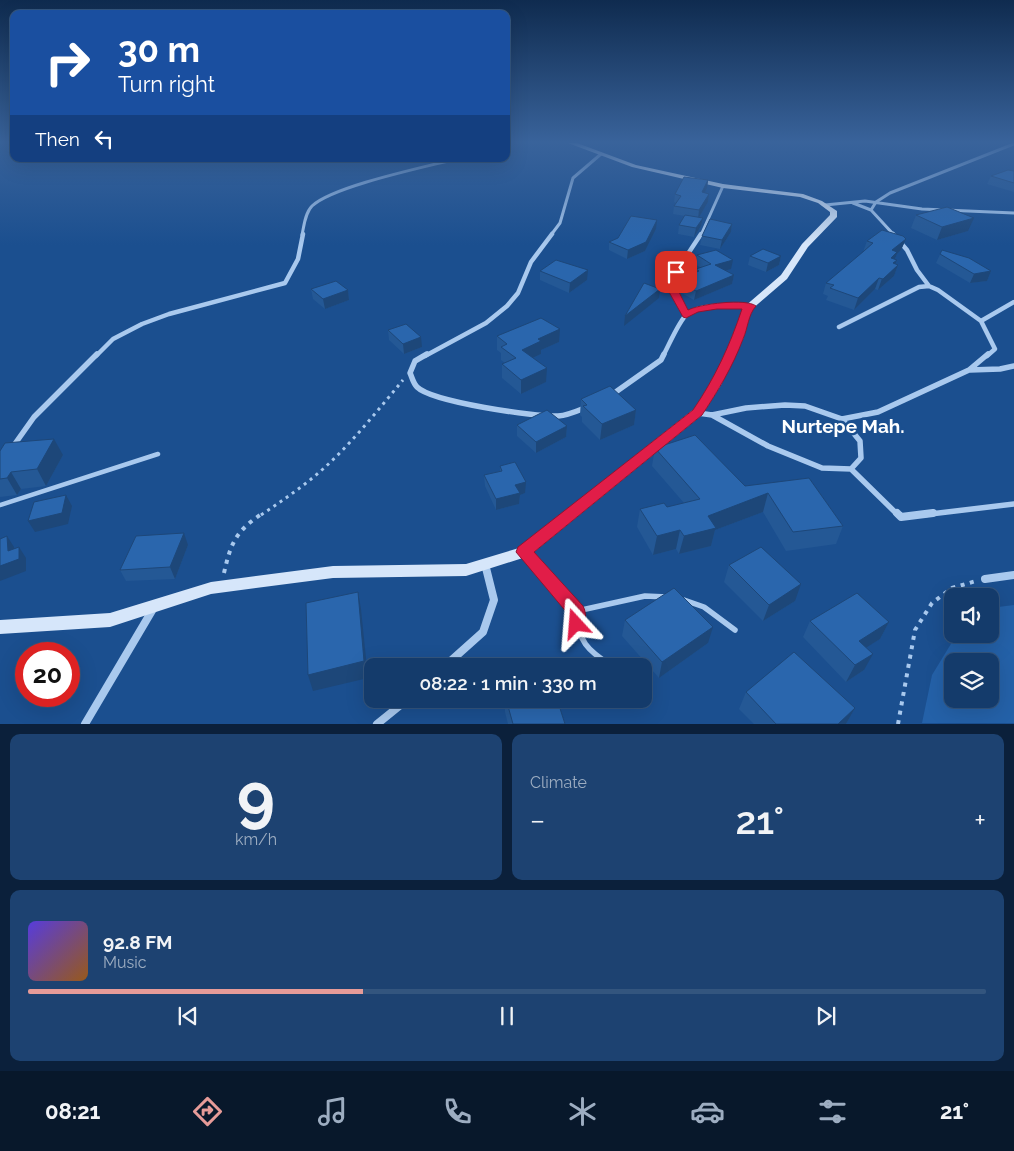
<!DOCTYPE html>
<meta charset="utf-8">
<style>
body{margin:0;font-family:Raleway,sans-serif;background:#1d4271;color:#f1f3f6;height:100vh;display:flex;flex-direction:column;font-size:19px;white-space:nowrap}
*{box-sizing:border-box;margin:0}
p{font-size:16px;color:#9dadc1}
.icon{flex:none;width:28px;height:28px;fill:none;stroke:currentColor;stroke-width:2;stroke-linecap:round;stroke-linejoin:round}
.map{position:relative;height:724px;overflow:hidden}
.side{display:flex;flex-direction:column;gap:10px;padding:10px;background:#0b203b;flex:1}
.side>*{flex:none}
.banner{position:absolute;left:10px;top:10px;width:500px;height:152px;border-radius:10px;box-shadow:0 5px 20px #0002,0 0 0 1px #33557e;background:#1a4fa0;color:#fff;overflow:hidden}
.buttons{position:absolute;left:944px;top:588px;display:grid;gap:10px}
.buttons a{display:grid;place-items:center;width:55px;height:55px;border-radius:10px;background:#143b6b;box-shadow:0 5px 20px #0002,0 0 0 1px #33557e;font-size:25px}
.speed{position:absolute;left:15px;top:642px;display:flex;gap:10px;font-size:25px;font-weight:700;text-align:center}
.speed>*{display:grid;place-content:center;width:65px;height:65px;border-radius:50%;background:#143b6b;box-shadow:0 5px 20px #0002,0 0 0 1px #33557e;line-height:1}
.speed .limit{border:8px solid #d22;background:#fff;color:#111}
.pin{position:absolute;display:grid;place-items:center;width:42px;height:42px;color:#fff;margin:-21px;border-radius:10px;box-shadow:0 2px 8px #0006}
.me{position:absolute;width:55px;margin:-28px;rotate:341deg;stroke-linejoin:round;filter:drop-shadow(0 0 4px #0008)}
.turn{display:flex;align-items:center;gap:18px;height:105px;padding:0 25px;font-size:22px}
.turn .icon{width:65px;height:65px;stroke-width:2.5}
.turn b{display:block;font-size:35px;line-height:42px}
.then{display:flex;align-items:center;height:48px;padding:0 25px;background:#0003;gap:10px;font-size:19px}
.big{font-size:38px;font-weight:600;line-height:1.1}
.side .tile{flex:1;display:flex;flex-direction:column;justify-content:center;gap:8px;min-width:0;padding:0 18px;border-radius:10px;background:#1d4271}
.side .dial{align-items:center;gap:0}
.dial b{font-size:65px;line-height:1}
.song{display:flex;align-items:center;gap:15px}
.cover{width:60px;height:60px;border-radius:8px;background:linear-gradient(135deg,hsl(250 70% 55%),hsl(30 70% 35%))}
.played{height:5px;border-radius:2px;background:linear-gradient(90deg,#e69b98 35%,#33557e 35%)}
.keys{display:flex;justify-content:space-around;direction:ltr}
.heat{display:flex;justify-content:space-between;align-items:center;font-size:28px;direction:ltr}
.side .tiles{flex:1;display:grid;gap:10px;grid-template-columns:1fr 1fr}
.tile:last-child{grid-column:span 2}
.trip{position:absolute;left:364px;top:658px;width:288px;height:50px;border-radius:10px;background:#143b6b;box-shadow:0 5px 20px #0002,0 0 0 1px #33557e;font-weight:600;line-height:50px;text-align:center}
.tab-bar{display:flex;height:80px;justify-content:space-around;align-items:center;background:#08182b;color:#9dadc1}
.tab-bar .icon{width:35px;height:35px}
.tab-bar .selected{color:#e69b98}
.tab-bar b{font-size:22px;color:#f1f3f6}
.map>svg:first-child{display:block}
</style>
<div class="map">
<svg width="1014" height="724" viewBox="0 0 1014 724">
<rect width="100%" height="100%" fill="#1b4f8f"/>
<!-- green -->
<path fill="#2461a8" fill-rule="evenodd" d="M 1014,605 L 1014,723 L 922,723 L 932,675 L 957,634 L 990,634 L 990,608 ZM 952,661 L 990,661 L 990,699 L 952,699 Z"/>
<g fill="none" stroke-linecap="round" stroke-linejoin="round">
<!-- path-far1 -->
<path stroke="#a9c9ee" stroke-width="3" stroke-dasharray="3 4.5" stroke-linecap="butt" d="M 261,515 C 283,500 304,486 323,469 C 352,443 378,410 403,380"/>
<!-- path -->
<path stroke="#a9c9ee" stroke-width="4" stroke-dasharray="4 5.5" stroke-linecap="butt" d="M 224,573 C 231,542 236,531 263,513
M 898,724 L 915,630 L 932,603 L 952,588 L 976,581"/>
<!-- lane-far1 -->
<path stroke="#a9c9ee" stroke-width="4.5" d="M 0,505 L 158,454"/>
<!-- lane -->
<path stroke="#a9c9ee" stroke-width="5.5" d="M 684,600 L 704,607 L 735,630
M 612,666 C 588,651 577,641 577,611 L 645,596 L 667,597"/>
<!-- street-far3 -->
<path stroke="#a9c9ee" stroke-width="3" d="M 853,203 L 871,210
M 825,205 L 865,201 L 922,209 L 1014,213
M 302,235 C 304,226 305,213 312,206 C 333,186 425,167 456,159
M 551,235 L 560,223 L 573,178 L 601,154
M 701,235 L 723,186
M 894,235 L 871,210 L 876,202 L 890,193 L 1014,144"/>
<!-- street-far2 -->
<path stroke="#a9c9ee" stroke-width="4.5" d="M 893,234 L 907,250 L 917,270 L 929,286 L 938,290 L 981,321 L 995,349 L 987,356
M 686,315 L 674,292 L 676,272 L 701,234
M 981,321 L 1014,302
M 839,327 L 919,287 L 929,286
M 96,356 L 113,339 L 142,324 L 169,314 L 285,283 L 298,259 L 303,234
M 425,356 L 486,323 L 507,306 L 518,293 L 531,262 L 552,234
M 663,356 C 669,345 679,321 687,314 C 701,303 733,306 750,306"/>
<!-- street-far1 -->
<path stroke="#a9c9ee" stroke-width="5.5" d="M 427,354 L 415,361 L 410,373 C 412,377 413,383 417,387 C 432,402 535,417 558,416 C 569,415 577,411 587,407
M 970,370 L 1000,369 L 1014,366
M 610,396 L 661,360 L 664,354
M 698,413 L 712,415 L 746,408 L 785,405 L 805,406 L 842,419 L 878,412 L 969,370 L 988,354
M 712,415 L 768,446 L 822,468 L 851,469 L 898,515
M 842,419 L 860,441 L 861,458 L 851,469
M 12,448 L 34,417 L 97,354
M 922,515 L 1014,504"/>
<!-- street -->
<path stroke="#a9c9ee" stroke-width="8" d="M 897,513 L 901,517 L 933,513
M 524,552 L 577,611
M 985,579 L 1014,575
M 445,666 L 483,632 L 494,600 L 485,564
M 85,724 L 153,609
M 377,724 L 408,699"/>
<!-- secondary -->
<path fill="#d6e6fa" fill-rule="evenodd" d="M 568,143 L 577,143 L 636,165 L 723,184 L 803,194 L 822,201 L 837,211 L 837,217 L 808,247 L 787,279 L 751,310 L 743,339 L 721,385 L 702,415 L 529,556 L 466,576 L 333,578 L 211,594 L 110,627 L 0,634 L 0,620 L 110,613 L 211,582 L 333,566 L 466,564 L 519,548 L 694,409 L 711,385 L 733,339 L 744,307 L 781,275 L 802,244 L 830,215 L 830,212 L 818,203 L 800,197 L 723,188 L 632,167 Z"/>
</g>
<!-- wall -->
<path fill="#245895" d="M 1014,171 L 1014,192 L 987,184 L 991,176 Z
M 708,180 L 707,188 L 704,193 L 709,194 L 708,202 L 699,217 L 703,218 L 701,226 L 694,237 L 678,234 L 679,225 L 685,216 L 673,214 L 674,206 L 676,203 L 674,202 L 675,194 Z
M 916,215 L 968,231 L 937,240 L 911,228 Z
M 732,224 L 731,232 L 720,249 L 700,245 L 702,236 Z
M 656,229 L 645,251 L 627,259 L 609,250 L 609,242 Z
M 906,239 L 901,250 L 897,254 L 895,259 L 897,260 L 895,264 L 898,265 L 894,276 L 878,290 L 875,289 L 854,310 L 826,300 L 828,296 L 823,294 L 826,283 L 863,252 L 867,241 Z
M 942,250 L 991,271 L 987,281 L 970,283 L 936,263 Z
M 697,255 L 731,269 L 726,270 L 734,275 L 732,284 L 694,300 L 678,291 L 680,279 L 695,273 L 696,269 L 701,268 L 695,264 Z
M 750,256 L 781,256 L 779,265 L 766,272 L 748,265 Z
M 540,271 L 587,280 L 569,293 L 540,280 Z
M 311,289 L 348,290 L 349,300 L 325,309 L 313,299 Z
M 388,330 L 422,347 L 404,354 L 389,340 Z
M 497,336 L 559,342 L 541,350 L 541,354 L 533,358 L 546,382 L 521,394 L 502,378 L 502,364 L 505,363 L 501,360 L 501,353 L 497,350 Z
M 581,399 L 636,410 L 634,425 L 600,440 L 582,422 L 582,417 L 580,415 Z
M 517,425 L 567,426 L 566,437 L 536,453 L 517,436 Z
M 655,448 L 745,486 L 809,478 L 843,526 L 836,544 L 786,551 L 763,512 L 715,530 L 711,546 L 679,554 L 676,549 L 653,555 L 637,527 L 640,509 L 667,507 L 684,503 L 652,466 Z
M 0,451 L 63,455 L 46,486 L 21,489 L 17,495 L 0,497 Z
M 500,466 L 525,493 L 520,495 L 519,504 L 496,510 L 485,486 L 484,475 L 500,471 Z
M 188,545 L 175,579 L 126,581 L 120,570 Z
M 729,565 L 795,601 L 763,621 L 724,582 Z
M 625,620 L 708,643 L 659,678 L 622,636 Z
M 810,621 L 889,622 L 880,639 L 866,647 L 864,670 L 846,682 L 803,637 Z
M 746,692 L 855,708 L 846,724 L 754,724 L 739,709 Z
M 505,699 L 557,699 L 565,724 L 508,724 L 505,712 Z"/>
<!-- shaded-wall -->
<path fill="#1d4779" d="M 708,180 L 707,188 L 701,200 L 702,192 Z
M 709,194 L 708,202 L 698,219 L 699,210 Z
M 703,218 L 701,226 L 694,237 L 696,228 Z
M 974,218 L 968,231 L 937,240 L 942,227 Z
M 657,220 L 656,229 L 645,251 L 627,259 L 628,250 Z
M 732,224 L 731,232 L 720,249 L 722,240 Z
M 906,239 L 901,250 L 897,254 L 893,263 L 897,260 L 893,269 L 898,265 L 894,276 L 878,290 L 892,250 Z
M 781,256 L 779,265 L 766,272 L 768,263 Z
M 733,260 L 731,269 L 714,274 L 715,265 Z
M 588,270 L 587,280 L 569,293 L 570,283 Z
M 991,271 L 987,281 L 970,283 L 974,274 Z
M 734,275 L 732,284 L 694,300 L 696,291 Z
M 879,278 L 875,289 L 854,310 L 858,298 Z
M 660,289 L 659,298 L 624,326 L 625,316 Z
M 348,290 L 349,300 L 325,309 L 323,299 Z
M 560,329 L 559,342 L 541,350 L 541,354 L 522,363 L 522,350 L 538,339 Z
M 421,337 L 422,347 L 404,354 L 403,344 Z
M 547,368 L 546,382 L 521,394 L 521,380 Z
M 636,410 L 634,425 L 600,440 L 602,424 Z
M 567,426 L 566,437 L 536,453 L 536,442 Z
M 54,439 L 63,455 L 46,486 L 37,469 Z
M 11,472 L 21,489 L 17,495 L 7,478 Z
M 526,482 L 525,493 L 520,495 L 519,504 L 496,510 L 496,499 L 515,485 Z
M 768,493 L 763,512 L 715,530 L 711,546 L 679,554 L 684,536 L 708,516 Z
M 66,495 L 72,506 L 68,524 L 35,532 L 28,521 Z
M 680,530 L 676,549 L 653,555 L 657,536 Z
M 184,533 L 188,545 L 175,579 L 170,567 Z
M 7,536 L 14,547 L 15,561 L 19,547 L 26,558 L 26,571 L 0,581 L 0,566 L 8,551 Z
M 801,584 L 795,601 L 763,621 L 769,605 Z
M 358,592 L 361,609 L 368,678 L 313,691 L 308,675 Z
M 889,622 L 880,639 L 851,657 L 859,641 Z
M 713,627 L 708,643 L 659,678 L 662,662 Z
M 873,654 L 864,670 L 846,682 L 855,665 Z
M 855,708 L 846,724 L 838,724 Z"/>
<!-- building -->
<path fill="#2a66ad" stroke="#1d4779" d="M 1008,170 L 1014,171 L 1014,183 L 991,176 Z
M 684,177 L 708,180 L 702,192 L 709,194 L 699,210 L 674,206 L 681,196 L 675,194 Z
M 947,207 L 974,218 L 942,227 L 916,215 Z
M 685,215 L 703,218 L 696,228 L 679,225 Z
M 631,216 L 657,220 L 646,242 L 628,250 L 609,242 L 618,238 Z
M 710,219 L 732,224 L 722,240 L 702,236 Z
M 882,230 L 903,236 L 906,239 L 892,250 L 897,252 L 891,258 L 897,260 L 893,263 L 898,265 L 883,279 L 879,278 L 858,298 L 830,288 L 834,285 L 826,283 L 864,251 L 873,243 L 867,241 Z
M 763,249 L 781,256 L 768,263 L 750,256 Z
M 716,250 L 733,260 L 715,265 L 734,275 L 696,291 L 680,282 L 680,279 L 699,271 L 696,269 L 711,264 L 697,255 Z
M 942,250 L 969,258 L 991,271 L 974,274 L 940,254 Z
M 556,260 L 588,270 L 570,283 L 540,271 Z
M 336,281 L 348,290 L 323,299 L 311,289 Z
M 644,283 L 660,289 L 625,316 Z
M 541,318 L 560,329 L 538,339 L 541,341 L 522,350 L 547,368 L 521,380 L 502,364 L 516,358 L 501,347 L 507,344 L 497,336 Z
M 406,324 L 421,337 L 403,344 L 388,330 Z
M 610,386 L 636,410 L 602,424 L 583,406 L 587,405 L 581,399 Z
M 547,410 L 567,426 L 536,442 L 517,425 Z
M 695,435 L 745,486 L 809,478 L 843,526 L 793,532 L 768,493 L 708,516 L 716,528 L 684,536 L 680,530 L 657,536 L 640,509 L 664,503 L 667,507 L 700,499 L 655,448 Z
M 54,439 L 37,469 L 11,472 L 7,478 L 0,479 L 0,451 L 5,443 Z
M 515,462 L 526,482 L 515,485 L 520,493 L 496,499 L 484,475 L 502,471 L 500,466 Z
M 66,495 L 62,513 L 28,521 L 34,502 Z
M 184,533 L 170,567 L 120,570 L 136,536 Z
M 7,536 L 8,551 L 19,547 L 19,559 L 0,566 L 0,539 Z
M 761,547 L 801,584 L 769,605 L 729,565 Z
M 674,588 L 713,627 L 662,662 L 625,620 Z
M 358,592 L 364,661 L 308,675 L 306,603 Z
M 857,593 L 889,622 L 859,641 L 873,654 L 855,665 L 810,621 Z
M 794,652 L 855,708 L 838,724 L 776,724 L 746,692 Z
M 506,699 L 557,699 L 565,724 L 513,724 Z"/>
<!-- sky -->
<linearGradient id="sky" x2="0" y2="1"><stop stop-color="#0f2b4f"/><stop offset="0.58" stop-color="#39639b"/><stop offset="1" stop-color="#39639b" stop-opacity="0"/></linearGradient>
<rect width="1014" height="245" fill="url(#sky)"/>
<!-- route -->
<path fill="#e11d48" stroke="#92132f" d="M 676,270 L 680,272 L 679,292 L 688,310 C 700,304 746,298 756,306 C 748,315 748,328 743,339 C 733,366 718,391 702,415 L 534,552 L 583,606 C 587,614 586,622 582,629 L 576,631 L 570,629 L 568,624 L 568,614 L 516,552 L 518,547 L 693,410 C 715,378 730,345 742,309 L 717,309 L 698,312 L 686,318 L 683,317 L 669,292 L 671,272 Z"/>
<g text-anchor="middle" stroke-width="5" stroke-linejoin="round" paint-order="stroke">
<!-- district labels -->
<g font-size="19" font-weight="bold" fill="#fff" stroke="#1b4f8f">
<text x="843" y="433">Nurtepe Mah.</text>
</g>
</g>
</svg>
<div class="buttons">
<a><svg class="icon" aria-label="sound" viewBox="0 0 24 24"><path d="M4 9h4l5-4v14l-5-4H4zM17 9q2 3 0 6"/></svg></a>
<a><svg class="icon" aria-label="layers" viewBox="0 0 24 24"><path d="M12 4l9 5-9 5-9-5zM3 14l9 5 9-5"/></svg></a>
</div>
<div class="speed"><div class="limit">20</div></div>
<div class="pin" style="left:676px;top:272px;background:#d93025"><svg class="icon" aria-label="arrive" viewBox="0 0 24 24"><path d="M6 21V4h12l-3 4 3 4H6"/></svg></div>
<svg class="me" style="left:576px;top:624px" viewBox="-20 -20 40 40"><path d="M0-17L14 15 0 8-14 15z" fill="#e11d48" stroke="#fff" stroke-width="4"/></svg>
<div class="trip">08:22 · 1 min · 330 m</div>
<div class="banner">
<div class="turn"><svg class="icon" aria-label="right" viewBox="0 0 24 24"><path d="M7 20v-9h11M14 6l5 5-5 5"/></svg><div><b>30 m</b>Turn right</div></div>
<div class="then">Then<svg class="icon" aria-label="left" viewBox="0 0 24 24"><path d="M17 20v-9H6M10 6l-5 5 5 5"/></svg></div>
</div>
</div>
<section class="side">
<div class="tiles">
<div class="tile dial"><b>9</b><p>km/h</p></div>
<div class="tile"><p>Climate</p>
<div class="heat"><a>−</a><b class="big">21°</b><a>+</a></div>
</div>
<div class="tile">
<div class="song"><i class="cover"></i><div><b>92.8 FM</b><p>Music</p></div></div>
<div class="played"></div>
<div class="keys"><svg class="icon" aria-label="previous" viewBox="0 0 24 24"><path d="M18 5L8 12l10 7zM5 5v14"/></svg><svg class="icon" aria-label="pause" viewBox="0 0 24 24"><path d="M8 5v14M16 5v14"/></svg><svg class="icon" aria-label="next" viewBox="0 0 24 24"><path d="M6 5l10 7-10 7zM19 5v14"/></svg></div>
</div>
</div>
</section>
<nav class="tab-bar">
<b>08:21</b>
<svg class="icon selected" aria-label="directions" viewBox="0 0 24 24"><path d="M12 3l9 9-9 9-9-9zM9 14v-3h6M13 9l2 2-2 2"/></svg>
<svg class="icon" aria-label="music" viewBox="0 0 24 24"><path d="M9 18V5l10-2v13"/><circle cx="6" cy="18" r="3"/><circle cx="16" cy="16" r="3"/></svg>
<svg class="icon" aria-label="phone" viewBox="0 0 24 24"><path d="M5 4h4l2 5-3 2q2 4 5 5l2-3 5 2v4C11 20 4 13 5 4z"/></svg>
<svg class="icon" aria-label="climate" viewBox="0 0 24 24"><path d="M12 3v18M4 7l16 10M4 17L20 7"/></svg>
<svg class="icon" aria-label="car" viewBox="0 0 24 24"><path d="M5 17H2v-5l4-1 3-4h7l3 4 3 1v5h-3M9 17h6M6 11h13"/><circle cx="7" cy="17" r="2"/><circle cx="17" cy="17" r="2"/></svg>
<svg class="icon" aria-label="filters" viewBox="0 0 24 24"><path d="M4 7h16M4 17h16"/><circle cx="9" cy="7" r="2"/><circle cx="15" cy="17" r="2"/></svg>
<b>21°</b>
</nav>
